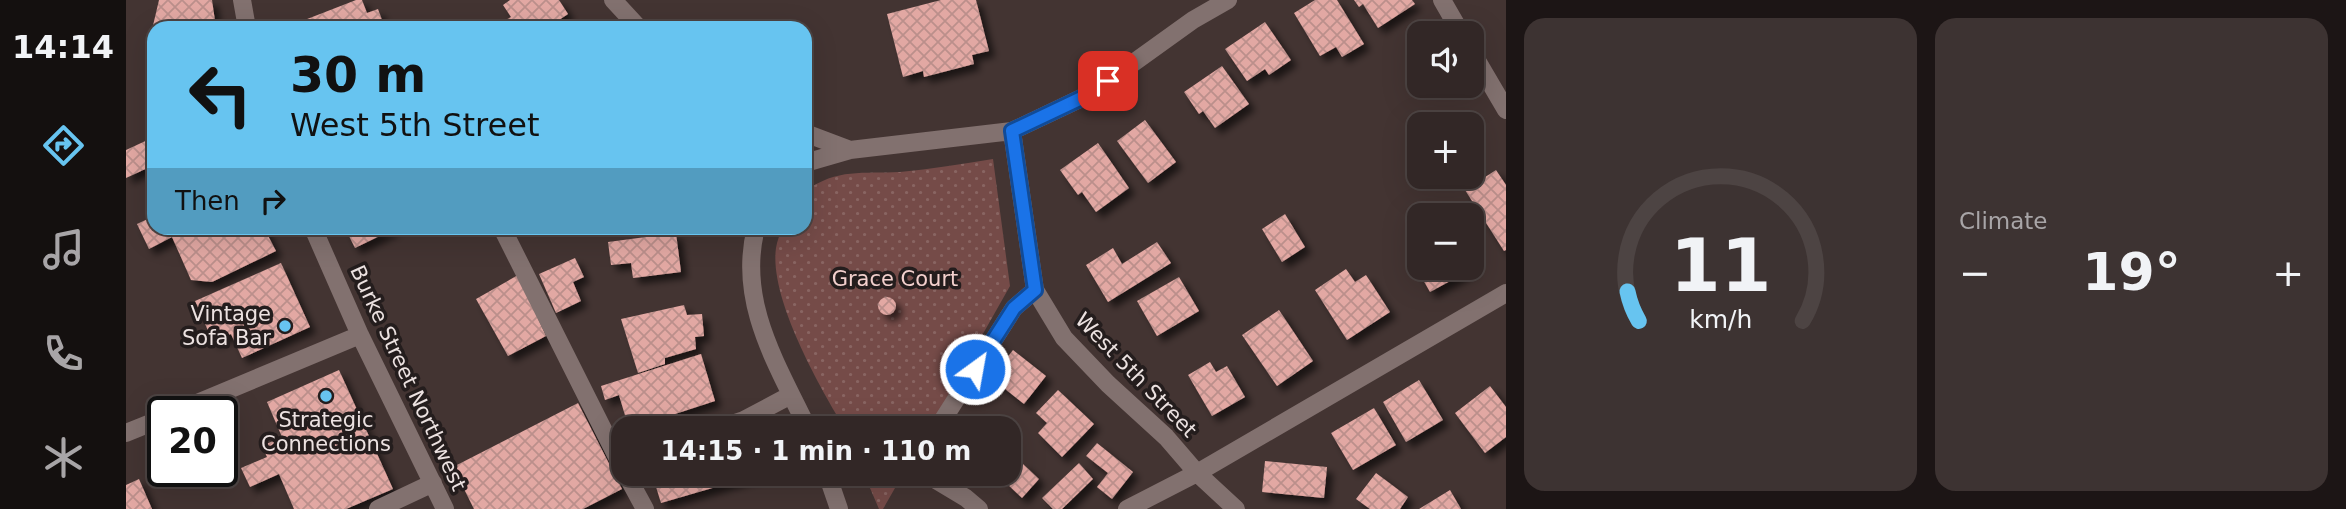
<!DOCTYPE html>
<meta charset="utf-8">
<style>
body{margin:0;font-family:"DejaVu Sans",sans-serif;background:#3d3332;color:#f1f3f6;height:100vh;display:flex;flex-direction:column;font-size:26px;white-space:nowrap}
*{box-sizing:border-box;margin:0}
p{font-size:23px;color:#a8a5a7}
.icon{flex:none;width:38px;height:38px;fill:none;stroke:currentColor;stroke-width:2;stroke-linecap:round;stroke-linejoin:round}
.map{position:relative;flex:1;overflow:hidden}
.details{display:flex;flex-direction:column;gap:18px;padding:18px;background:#1c1515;width:840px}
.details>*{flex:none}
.top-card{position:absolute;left:21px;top:21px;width:665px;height:214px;border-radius:21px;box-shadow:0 7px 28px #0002,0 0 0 2px #4d4443;background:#67c4f0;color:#111;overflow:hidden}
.buttons{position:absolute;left:1281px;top:21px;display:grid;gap:14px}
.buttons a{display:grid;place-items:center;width:77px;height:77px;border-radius:14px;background:#322726;box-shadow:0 7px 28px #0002,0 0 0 2px #4d4443;font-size:35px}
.speed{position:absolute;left:21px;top:396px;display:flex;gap:14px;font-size:35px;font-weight:700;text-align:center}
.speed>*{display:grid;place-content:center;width:91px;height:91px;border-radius:50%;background:#322726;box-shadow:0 7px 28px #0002,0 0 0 2px #4d4443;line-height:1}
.speed .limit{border:4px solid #111;border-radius:10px;background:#fff;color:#111}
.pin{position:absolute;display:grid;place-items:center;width:60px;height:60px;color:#fff;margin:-30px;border-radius:14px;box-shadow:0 4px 10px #0006}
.me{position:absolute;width:77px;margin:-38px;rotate:32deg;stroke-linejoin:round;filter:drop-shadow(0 0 5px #0008)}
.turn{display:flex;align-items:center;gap:24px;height:147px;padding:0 28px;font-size:32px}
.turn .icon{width:91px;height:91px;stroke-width:2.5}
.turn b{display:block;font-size:49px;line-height:60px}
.then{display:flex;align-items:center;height:66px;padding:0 28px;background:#0003;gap:14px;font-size:26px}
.big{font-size:52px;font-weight:800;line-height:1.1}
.details .tile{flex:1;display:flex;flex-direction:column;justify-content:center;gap:10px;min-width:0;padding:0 24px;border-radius:21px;background:#3d3332}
.details .dial{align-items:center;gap:0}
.dial svg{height:182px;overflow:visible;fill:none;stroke:#4d4443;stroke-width:7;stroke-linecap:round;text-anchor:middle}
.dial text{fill:#f1f3f6;stroke:none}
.heat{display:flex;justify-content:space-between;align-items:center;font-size:38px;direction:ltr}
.details .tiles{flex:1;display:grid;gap:18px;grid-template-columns:repeat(2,1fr)}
.trip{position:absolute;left:485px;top:416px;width:410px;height:70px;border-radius:21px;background:#322726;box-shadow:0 7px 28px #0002,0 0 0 2px #4d4443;font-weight:800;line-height:70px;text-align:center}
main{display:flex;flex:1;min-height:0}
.tabs{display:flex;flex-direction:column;width:126px;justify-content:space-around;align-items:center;background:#14100f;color:#a8a5a7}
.tabs .icon{width:49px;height:49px}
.tabs .current{color:#67c4f0}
.tabs b{font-size:32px;color:#f1f3f6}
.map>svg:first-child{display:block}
</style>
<main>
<nav class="tabs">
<b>14:14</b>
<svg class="icon current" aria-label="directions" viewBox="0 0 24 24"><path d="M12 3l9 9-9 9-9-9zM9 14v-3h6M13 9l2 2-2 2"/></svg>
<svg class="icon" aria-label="music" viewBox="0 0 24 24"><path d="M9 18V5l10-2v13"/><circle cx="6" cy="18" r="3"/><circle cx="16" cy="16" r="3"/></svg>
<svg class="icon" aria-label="phone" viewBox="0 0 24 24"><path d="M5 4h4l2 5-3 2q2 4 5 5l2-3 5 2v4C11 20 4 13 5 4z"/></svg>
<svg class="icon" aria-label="climate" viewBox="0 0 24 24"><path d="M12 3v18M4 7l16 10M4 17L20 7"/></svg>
</nav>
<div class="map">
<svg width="1380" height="509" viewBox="0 0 1380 509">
<defs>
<pattern id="park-dots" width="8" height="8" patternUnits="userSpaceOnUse" patternTransform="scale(1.75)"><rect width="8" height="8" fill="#754b48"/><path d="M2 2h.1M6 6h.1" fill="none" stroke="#896562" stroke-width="1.8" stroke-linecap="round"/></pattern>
<pattern id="building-cross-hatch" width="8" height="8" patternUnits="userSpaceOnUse" patternTransform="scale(1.75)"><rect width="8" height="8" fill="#e2a8a3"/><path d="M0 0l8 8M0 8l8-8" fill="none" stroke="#bb8f8b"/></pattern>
<filter id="shadow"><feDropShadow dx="6" dy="6" stdDeviation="3.5" flood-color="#0009"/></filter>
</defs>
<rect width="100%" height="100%" fill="#433432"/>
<!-- park -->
<path fill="url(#park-dots)" d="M 867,159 L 884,286 L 803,429 L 719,429 C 693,386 643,298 650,248 C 651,241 654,234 656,228 L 679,228 L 679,191 C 712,168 736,174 774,172 C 805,169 836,164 867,159 Z
M 738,474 L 777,474 L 757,509 L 753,509 Z"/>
<!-- building -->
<path fill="url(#building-cross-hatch)" filter="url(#shadow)" d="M 33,0 L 86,0 L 90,28 L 28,28 L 28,34 L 25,34 Z
M 230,0 L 236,0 L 241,13 L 252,9 L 259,28 L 158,28 Z
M 384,0 L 433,0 L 442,14 L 421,28 L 382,28 L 378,21 L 385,17 L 377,5 Z
M 815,0 L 850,0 L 863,51 L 846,55 L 848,64 L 798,77 L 797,71 L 777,77 L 761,14 Z
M 1189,0 L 1211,0 L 1238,44 L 1216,57 L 1210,47 L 1194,56 L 1168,13 Z
M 1228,0 L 1286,0 L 1289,4 L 1252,28 L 1237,4 L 1233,7 Z
M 1139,22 L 1165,60 L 1143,75 L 1139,69 L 1121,81 L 1099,49 Z
M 1096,66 L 1123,104 L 1089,128 L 1077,111 L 1073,114 L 1058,92 Z
M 1019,120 L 1050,162 L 1022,183 L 991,141 Z
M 28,137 L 28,165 L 0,178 L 0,150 Z
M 972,143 L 1003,188 L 970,212 L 956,192 L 952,195 L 934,170 Z
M 1370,170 L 1380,185 L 1380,250 L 1378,251 L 1339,190 Z
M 1159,214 L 1179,247 L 1156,262 L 1136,229 Z
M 28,216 L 28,228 L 138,228 L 150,251 L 86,282 L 65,280 L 46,237 L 23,249 L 11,224 Z
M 219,228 L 270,228 L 229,248 Z
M 550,233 L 555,272 L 507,278 L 505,263 L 485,265 L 482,242 Z
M 1031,242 L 1045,263 L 982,302 L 960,265 L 987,248 L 996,264 Z
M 1293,249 L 1293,268 L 1348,268 L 1304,292 L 1283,255 Z
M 449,258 L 458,277 L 447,282 L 455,301 L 430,313 L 413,274 Z
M 155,263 L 184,327 L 116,358 L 105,334 L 87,342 L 69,301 Z
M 1220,269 L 1229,282 L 1240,275 L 1264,312 L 1221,340 L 1189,290 Z
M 392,275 L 420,336 L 382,356 L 350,299 Z
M 1053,277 L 1073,311 L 1031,336 L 1011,301 Z
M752 306a9 9 0 1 1 18 0a9 9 0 1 1-18 0Z
M 558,305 L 561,315 L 576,314 L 578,336 L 569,337 L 570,349 L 539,358 L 539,364 L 512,373 L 495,319 Z
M 1153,310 L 1187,361 L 1151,386 L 1116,335 Z
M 887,350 L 920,376 L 898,404 L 865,378 Z
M 575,354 L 589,401 L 503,429 L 493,395 L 479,400 L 475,386 Z
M 1084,362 L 1090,372 L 1101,366 L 1119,397 L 1086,416 L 1062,375 Z
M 213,370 L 267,489 L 220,509 L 168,509 L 153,474 L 124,487 L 115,468 L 141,457 L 136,446 L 156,437 L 141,402 Z
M 1293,380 L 1317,420 L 1280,442 L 1257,402 Z
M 1364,386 L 1380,407 L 1380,437 L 1359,453 L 1329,413 Z
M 932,390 L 968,424 L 936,457 L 912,433 L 921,423 L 910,413 Z
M 452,403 L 496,489 L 457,509 L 348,509 L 327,467 Z
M 1248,408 L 1270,445 L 1227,470 L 1205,433 Z
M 844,418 L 857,429 L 835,429 Z
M 971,443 L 1007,472 L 986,499 L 971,487 L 982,473 L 960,456 Z
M 1139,461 L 1201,467 L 1198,498 L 1136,492 Z
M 896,463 L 913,479 L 896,498 L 879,482 Z
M 953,463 L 967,479 L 936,509 L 927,509 L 916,498 Z
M 1250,473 L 1282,497 L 1274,509 L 1244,509 L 1230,499 Z
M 526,474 L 631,474 L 631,475 L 535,503 Z
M 13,479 L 26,509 L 0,509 L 0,485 Z
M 1324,490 L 1335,509 L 1293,509 Z"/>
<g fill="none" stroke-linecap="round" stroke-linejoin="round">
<!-- minor -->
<path stroke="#82716f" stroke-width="18" d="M 116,0 L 121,28
M 487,0 L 513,28
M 1316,0 L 1335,33
M 1346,52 L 1380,110
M 886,131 L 909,290 L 938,338 L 982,384 L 1040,437 L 1071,473 L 1110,509
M 679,133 L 724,150
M 679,163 L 724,150 L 886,131 L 964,94 L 1067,20 L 1102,0
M 187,228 L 234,335 L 319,509
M 376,228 L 497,469
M 630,228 C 611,302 651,364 682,429
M 52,411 L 234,335
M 591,429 L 618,420 L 665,395
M 811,429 L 888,308 L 909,290
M 0,433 L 37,418
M 500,474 L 519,509
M 701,474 L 713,509
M 800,474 L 840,498 L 853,509
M 252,509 L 307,483
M 1001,509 L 1071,473 L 1380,293"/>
</g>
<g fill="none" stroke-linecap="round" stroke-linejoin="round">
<defs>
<path id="route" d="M 849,369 L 888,308 L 909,290 L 886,131 L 964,94 L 982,81"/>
</defs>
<!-- route casing -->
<use href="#route" stroke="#114b97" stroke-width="18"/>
<!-- route -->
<use href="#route" stroke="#1a73e8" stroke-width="12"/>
</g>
<!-- markers -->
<g fill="#67c4f0" stroke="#241d1d" stroke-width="2.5">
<circle cx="159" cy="326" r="7"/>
<circle cx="200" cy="396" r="7"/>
</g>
<g text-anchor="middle" stroke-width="7" stroke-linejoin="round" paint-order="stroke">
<!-- park labels -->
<g font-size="21" fill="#f3d0cd" stroke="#241d1d">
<text x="769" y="286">Grace Court</text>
</g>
<!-- poi labels -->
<g font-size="21" fill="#ece2e1" stroke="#241d1d" text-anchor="end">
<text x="145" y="321">Vintage<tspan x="145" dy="24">Sofa Bar</tspan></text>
<text x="200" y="427" text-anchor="middle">Strategic<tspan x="200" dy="24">Connections</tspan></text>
</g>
<!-- street labels -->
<g font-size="21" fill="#ece2e1" stroke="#241d1d">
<text transform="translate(1010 375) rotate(46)" y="7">West 5th Street</text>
<text transform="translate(282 378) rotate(65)" y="7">Burke Street Northwest</text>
</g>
</g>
</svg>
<div class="buttons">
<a><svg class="icon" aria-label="sound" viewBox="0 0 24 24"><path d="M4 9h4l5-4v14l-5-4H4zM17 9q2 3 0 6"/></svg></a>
<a>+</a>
<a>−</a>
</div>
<div class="speed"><div class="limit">20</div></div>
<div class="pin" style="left:982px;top:81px;background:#d93025"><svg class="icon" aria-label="arrive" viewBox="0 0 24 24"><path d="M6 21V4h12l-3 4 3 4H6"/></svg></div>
<svg class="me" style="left:849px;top:369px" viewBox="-20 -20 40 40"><circle r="17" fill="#1a73e8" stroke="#fff" stroke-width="3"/><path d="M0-11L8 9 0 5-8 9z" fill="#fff"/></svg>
<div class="trip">14:15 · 1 min · 110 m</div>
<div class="top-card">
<div class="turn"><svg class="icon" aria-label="left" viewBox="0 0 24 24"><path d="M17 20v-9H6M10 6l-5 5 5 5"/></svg><div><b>30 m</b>West 5th Street</div></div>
<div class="then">Then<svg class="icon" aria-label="right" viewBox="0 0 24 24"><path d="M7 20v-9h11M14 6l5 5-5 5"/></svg></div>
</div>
</div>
<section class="details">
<div class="tiles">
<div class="tile dial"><svg viewBox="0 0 100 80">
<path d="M14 69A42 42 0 1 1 86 69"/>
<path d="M14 69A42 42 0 0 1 9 56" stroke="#67c4f0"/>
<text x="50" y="56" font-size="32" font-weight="700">11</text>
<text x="50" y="72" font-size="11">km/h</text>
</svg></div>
<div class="tile"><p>Climate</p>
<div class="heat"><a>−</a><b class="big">19°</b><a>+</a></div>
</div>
</div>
</section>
</main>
